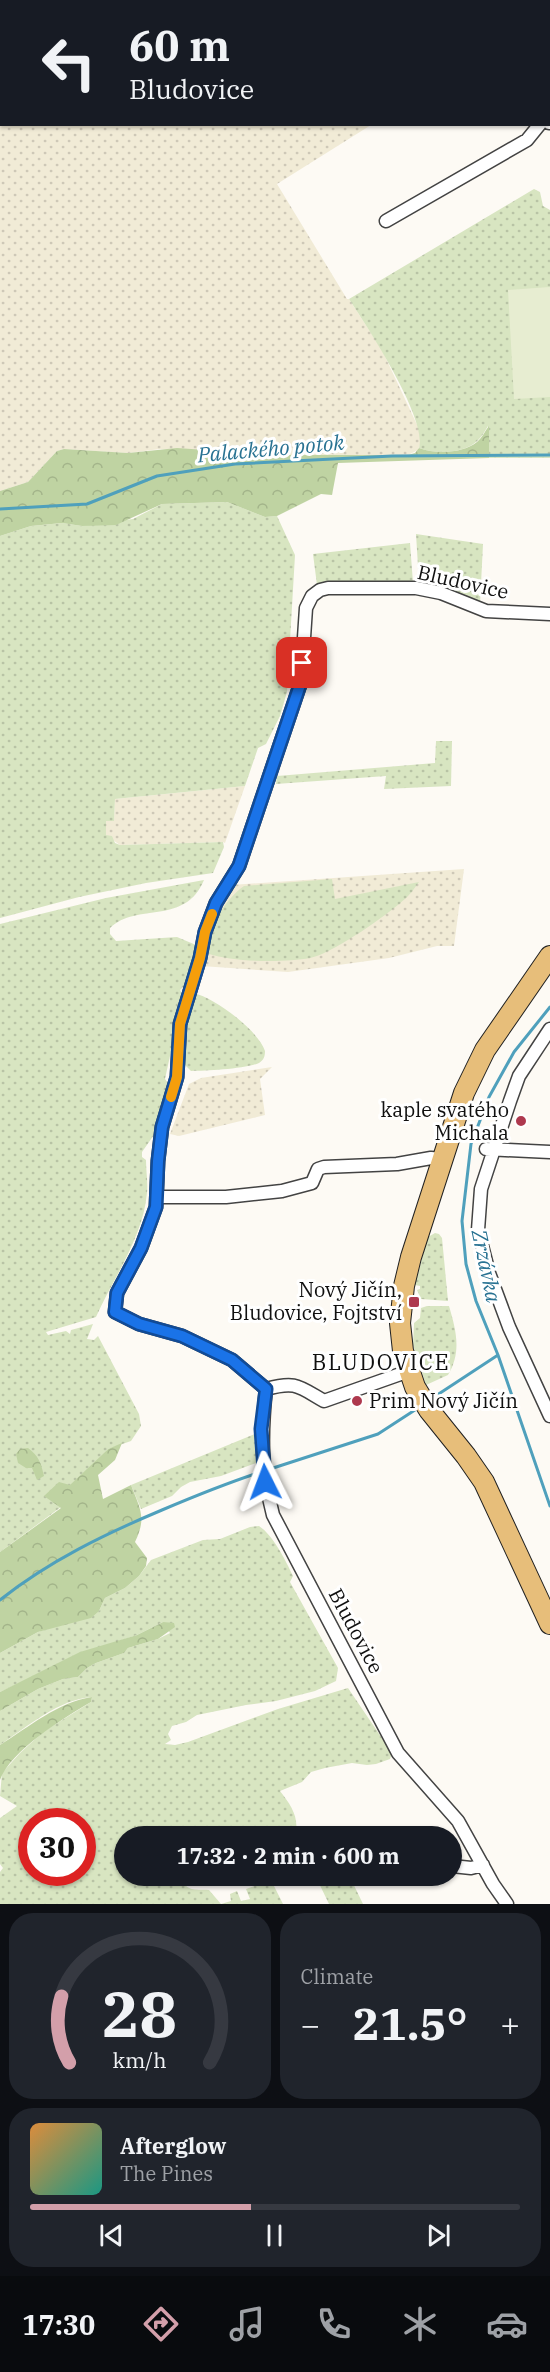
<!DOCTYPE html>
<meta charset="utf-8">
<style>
body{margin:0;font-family:"IBM Plex Serif",serif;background:#20242c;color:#f1f3f6;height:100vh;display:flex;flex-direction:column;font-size:22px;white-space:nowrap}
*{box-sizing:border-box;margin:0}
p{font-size:20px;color:#9ea1a6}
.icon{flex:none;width:33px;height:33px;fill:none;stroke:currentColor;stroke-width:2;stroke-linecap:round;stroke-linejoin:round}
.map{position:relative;height:1904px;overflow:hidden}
.drawer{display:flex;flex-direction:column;gap:9px;padding:9px;background:#0d0f14;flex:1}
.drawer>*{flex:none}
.guide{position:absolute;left:0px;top:0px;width:550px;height:126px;box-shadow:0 2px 4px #0004;background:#171b24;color:#f1f3f6;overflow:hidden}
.speed{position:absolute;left:18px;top:1808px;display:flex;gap:12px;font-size:30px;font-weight:700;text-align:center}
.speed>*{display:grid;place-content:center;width:78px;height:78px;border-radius:50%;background:#171b24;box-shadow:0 2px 4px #0004;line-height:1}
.speed .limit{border:9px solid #d22;background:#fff;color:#111}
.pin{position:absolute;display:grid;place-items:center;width:51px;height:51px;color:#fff;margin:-26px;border-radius:12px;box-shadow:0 3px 9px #0006}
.me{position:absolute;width:66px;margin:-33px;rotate:357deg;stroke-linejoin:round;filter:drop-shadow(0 0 4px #0008)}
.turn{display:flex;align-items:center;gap:21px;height:126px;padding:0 30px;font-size:27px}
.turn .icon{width:78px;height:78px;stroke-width:2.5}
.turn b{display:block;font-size:42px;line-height:51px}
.big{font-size:45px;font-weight:800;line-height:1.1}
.drawer .widget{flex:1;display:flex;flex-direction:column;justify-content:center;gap:9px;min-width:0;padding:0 21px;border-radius:24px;background:#20242c}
.drawer .dial{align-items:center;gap:0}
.dial svg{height:156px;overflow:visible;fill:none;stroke:#363941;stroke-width:7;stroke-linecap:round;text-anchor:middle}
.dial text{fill:#f1f3f6;stroke:none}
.song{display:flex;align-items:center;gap:18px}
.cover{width:72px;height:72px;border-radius:9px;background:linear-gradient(135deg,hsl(30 70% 55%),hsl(170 70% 35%))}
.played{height:6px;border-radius:3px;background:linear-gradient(90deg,#d39faa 45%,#363941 45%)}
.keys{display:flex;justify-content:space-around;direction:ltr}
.heat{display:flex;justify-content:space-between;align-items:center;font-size:33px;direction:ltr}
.drawer .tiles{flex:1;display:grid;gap:9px;grid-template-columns:1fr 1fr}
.widget:last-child{grid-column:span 2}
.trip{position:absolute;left:114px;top:1826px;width:348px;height:60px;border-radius:30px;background:#171b24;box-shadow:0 2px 4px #0004;font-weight:800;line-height:60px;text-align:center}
.tab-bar{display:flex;height:96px;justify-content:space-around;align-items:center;background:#090b0e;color:#9ea1a6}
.tab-bar .icon{width:42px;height:42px}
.tab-bar .selected{color:#d39faa}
.tab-bar b{font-size:27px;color:#f1f3f6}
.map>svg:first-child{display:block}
</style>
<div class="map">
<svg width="550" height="1904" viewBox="0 0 550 1904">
<defs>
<pattern id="farmland-dots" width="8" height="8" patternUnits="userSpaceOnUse" patternTransform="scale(1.5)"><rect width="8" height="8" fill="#f1ebd6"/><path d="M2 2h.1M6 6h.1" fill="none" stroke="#cec8b7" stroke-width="1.8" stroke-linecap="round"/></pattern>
<pattern id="green-dots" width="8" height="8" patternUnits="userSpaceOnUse" patternTransform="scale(1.5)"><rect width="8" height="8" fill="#d8e5c1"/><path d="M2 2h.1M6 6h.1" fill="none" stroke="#b8c3a5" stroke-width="1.8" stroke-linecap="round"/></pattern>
<pattern id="forest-crowns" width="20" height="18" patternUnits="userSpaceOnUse" patternTransform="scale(1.5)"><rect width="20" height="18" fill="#bfd3a2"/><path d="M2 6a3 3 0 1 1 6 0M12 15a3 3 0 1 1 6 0" fill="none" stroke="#a3b48a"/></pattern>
</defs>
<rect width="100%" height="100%" fill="#fdfaf4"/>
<!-- farmland -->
<path fill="url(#farmland-dots)" d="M 0,0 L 375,1 L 2,2 L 2,124 L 371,125 L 277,184 L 347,299 L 349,299 L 382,350 L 420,431 L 420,445 L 418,450 L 408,455 L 380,456 L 279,455 L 160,449 L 128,453 L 64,449 L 57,451 L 28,482 L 0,491 Z
M 245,786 L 225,843 L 223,842 L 120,845 L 106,835 L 106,821 L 114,820 L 115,799 Z
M 464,869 L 454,946 L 437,946 L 389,958 L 288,972 L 201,966 L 212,920 L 231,885 Z
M 272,1067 L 260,1079 L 265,1115 L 179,1136 L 170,1134 L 189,1084 L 201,1078 Z"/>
<!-- green -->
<path fill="url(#green-dots)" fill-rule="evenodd" d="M 534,189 L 540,192 L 543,206 L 550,210 L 550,458 L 489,458 L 488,426 C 485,431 481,438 476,442 C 462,454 435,454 419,448 C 428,419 366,325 349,299 Z
M 227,502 L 265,517 L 277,516 L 295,555 L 287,692 L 280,716 L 266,744 L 258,748 L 245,786 L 115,799 L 114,821 L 106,821 L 106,835 L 112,836 L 115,843 L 120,845 L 223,842 L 224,847 L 213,873 L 146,883 L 79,897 L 0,918 L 0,536 L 31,526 L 62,523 L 82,526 L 133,519 L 162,504 Z
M 416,534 L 483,544 L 480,604 L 435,584 L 419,582 Z
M 410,543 L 413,583 L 317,585 L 313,554 Z
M 436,741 L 452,741 L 451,786 L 384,789 L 386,776 L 276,784 L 277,776 L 435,763 Z
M 332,879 L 335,899 L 419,882 C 416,886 412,892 408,896 C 391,913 332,954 310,958 C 284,963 233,962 209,954 C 205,931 226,898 244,886 Z
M 204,880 C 185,926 137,902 110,928 L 110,934 L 116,941 L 177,937 L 196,945 L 186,989 L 183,987 L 180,990 L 183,996 L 165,1079 L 172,1088 L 156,1132 L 142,1152 L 142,1157 L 146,1160 C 146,1171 148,1182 147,1193 C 143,1237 114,1277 96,1317 L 46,1332 L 48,1335 L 66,1331 L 70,1334 L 71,1330 L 93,1324 L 87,1339 L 94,1340 L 98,1336 L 139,1414 L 141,1426 L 131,1441 L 108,1449 L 70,1486 L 61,1507 L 0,1552 L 0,924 L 106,898 Z
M 193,993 C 214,997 258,1030 265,1051 C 265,1056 264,1060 259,1063 C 245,1069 207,1071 191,1071 L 183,1063 L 184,1036 Z
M 435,1233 L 439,1234 L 442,1238 L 448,1301 L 421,1299 L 417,1290 L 420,1289 L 420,1286 L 415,1285 L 426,1243 L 428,1237 Z
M 427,1306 L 449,1306 C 456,1330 462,1352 448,1375 L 426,1385 L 413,1345 L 414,1323 L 420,1318 L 421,1308 Z
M 257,1433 L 259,1462 L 221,1476 L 190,1482 L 181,1487 L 172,1496 L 141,1509 L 131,1485 Z
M 259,1526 C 273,1535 286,1561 293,1576 L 290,1582 L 338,1668 L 336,1681 L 315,1691 L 276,1701 L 246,1705 L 197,1715 L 186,1722 L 172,1726 L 168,1734 L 171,1740 L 165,1744 L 175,1745 L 188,1742 L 278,1709 L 348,1688 L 392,1753 L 390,1759 L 376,1764 L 367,1765 L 352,1763 L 325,1768 L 311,1772 L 302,1782 L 280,1791 C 291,1805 300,1818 295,1836 L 124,1836 L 124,1875 L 182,1875 L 181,1881 C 190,1892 196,1889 209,1890 L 221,1904 L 231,1901 L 230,1894 L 237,1891 L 241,1901 L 250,1899 L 246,1889 L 271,1880 L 283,1904 L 0,1904 L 0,1872 L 3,1868 L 0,1864 L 0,1818 L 17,1806 L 0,1796 L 2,1773 L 20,1753 L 43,1732 L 91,1702 L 92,1697 C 59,1699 27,1727 0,1745 L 0,1711 L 38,1689 L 63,1679 L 78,1677 L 87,1668 L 96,1663 L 124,1653 L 128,1648 L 158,1639 L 170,1633 L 163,1622 L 137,1635 L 94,1649 L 0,1692 L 0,1653 L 38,1632 L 99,1611 L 105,1598 L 125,1588 L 139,1576 L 151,1560 L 203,1540 L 220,1539 L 250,1527 ZM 32,1821 L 82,1821 L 82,1872 L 32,1872 Z
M 315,1875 L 349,1875 L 363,1904 L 329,1904 Z"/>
<!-- forest -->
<path fill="url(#forest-crowns)" d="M 489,426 L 489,458 L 338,463 L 332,495 L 321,494 L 277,516 L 265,517 L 227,502 L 162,504 L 116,525 L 82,526 L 62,523 L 31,526 L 0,536 L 0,491 L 28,482 L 57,451 L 64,449 L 128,453 L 177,448 L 279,455 L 408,455 L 415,453 L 419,448 C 435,454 462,454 477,442 C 482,438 485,431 489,426 Z
M 122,1443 L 115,1460 L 98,1475 L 103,1499 L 131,1485 C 140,1509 147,1517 135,1542 L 147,1558 L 146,1566 L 139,1576 L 125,1588 L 105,1598 L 99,1611 L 91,1618 L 38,1632 L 0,1653 L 0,1552 L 61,1508 L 44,1496 L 59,1482 L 70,1485 L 108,1449 Z
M 28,1448 C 39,1456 41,1463 44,1476 L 37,1480 L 32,1468 L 26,1468 L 18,1463 L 16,1454 L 20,1449 Z
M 163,1622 L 174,1623 L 175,1627 L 158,1639 L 128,1648 L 124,1653 L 96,1663 L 87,1668 L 78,1677 L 63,1679 L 38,1689 L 0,1711 L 0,1692 L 80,1652 L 137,1635 Z
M 92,1697 L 91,1702 C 65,1717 10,1751 0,1780 L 0,1745 C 29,1727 58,1702 92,1697 Z"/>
<!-- pitch -->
<path fill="#e7edd1" d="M 550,287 L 550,397 L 514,399 L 508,290 Z"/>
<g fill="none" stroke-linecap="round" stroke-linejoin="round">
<!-- stream -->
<path stroke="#4fa0bc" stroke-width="3" d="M 0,509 L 87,504 L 157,476 L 235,464 L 392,456 L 550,455
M 550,1007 L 514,1052 L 489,1097 L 471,1144 L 462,1221 L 466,1264 L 476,1301 L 498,1355 L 550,1506
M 431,1399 L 498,1355
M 267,1470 L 378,1434 L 418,1408
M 0,1600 C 49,1561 105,1534 162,1510 C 195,1496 227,1483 261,1472"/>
<defs>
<path id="street" d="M 549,123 L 550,123
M 386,221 L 527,140 L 540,124
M 550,1029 L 519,1076 L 510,1101 L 481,1189 L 478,1230 L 489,1273 L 509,1327 L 550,1416
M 486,1149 L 550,1152
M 157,1197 L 226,1197 L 282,1191 L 312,1183 L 318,1169 L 324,1167 L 397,1164 L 431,1158 L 442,1159
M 266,1389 L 232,1360 L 182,1336 L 139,1324 L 115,1312 L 117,1293 L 141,1248 L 156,1207 L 158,1161 L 162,1127 L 177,1077 L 180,1024 L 200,958 L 205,932 L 216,903 L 239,866 L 301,682 L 306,608 L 312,596 L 320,590 L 328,588 L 416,588 L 441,593 L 486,611 L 550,614
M 266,1389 C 261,1435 261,1469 273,1515 L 398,1753 L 458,1821 L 493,1884 L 507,1904
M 266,1389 C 296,1381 298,1386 324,1401 L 409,1371
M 452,1866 L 471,1868 L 483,1865"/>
<path id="primary" d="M 550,956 L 485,1050 L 464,1093 L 411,1257 L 404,1286 L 400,1323 L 403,1351 L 415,1387 L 429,1410 L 466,1456 L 484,1482 L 550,1624"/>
</defs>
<!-- street casing -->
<use href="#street" stroke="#434343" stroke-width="15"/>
<!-- primary casing -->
<use href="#primary" stroke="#212121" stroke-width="22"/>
<!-- street -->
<use href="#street" stroke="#fff" stroke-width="12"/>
<!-- primary -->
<use href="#primary" stroke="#e7be7a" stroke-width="20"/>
</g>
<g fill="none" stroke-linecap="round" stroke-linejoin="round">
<defs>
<path id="route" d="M 265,1482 L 261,1429 L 266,1389 L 232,1360 L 182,1336 L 139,1324 L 115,1312 L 117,1293 L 141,1248 L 156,1207 L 158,1161 L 162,1127 L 177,1077 L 180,1024 L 200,958 L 205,932 L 216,903 L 239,866 L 301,682 L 302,663"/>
</defs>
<!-- route casing -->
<use href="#route" stroke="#114b97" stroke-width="15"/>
<!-- route -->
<use href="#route" stroke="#1a73e8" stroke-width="10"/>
<!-- slow -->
<path stroke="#f59e0b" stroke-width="10" d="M 171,1097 L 177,1077 L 180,1024 L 200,958 L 205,932 L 212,914"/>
</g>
<!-- markers -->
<g fill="#ae394e" stroke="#fff" stroke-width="2">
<circle cx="521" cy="1121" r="6"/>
<rect x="408" y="1296" width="12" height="12" rx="3"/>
<circle cx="357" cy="1401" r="6"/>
</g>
<g text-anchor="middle" stroke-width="6" stroke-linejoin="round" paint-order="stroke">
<!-- street labels -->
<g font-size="20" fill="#101010" stroke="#fff">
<text transform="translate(463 582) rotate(13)" y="7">Bludovice</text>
<text transform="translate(356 1631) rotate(62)" y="7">Bludovice</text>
</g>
<!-- poi labels -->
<g font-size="20" fill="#101010" stroke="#fff" text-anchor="end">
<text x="509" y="1117">kaple svatého<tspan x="509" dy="23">Michala</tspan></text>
<text x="402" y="1297">Nový Jičín,<tspan x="402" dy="23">Bludovice, Fojtství</tspan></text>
<text x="369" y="1408" text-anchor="start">Prim Nový Jičín</text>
</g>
<!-- water labels -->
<g font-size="21" font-style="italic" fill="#287292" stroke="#fff">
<text transform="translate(271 449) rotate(-5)" y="7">Palackého potok</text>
<text transform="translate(486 1266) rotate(78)" y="7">Zrzávka</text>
</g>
<!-- quarter labels -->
<g font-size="22" letter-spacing="1.5" fill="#101010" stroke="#fff">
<text x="381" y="1370">BLUDOVICE</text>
</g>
</g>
</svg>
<div class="speed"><div class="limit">30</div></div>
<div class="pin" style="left:302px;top:663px;background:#d93025"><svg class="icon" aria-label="arrive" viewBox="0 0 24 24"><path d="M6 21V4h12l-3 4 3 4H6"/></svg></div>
<svg class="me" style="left:265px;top:1482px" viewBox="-20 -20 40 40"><path d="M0-17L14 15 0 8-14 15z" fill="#1a73e8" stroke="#fff" stroke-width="4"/></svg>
<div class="trip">17:32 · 2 min · 600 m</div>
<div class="guide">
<div class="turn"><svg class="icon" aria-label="left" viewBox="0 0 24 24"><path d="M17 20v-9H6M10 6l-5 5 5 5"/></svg><div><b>60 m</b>Bludovice</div></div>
</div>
</div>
<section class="drawer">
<div class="tiles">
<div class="widget dial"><svg viewBox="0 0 100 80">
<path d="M14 69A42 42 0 1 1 86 69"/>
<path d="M14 69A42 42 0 0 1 10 35" stroke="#d39faa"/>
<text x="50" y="56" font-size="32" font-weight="700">28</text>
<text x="50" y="72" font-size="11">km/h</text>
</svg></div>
<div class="widget"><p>Climate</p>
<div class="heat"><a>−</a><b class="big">21.5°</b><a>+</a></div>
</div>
<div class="widget">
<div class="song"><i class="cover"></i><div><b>Afterglow</b><p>The Pines</p></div></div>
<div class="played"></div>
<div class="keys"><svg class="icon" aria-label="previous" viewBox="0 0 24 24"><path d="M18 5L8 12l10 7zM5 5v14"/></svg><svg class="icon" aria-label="pause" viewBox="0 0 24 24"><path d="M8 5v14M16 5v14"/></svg><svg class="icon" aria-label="next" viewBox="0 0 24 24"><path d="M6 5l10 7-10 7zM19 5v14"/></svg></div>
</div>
</div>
</section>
<nav class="tab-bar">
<b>17:30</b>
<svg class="icon selected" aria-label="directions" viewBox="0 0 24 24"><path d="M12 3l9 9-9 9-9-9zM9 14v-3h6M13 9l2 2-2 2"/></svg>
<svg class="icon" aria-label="music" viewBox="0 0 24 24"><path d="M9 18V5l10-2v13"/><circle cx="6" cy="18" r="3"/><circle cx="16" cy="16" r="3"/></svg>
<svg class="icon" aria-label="phone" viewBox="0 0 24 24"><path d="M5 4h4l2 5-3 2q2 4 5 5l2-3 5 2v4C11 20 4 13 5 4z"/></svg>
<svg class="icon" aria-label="climate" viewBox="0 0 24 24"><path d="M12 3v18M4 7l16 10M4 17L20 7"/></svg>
<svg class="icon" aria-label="car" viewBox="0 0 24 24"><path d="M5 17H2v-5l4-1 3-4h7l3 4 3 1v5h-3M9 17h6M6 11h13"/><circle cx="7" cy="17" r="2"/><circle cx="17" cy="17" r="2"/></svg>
</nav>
